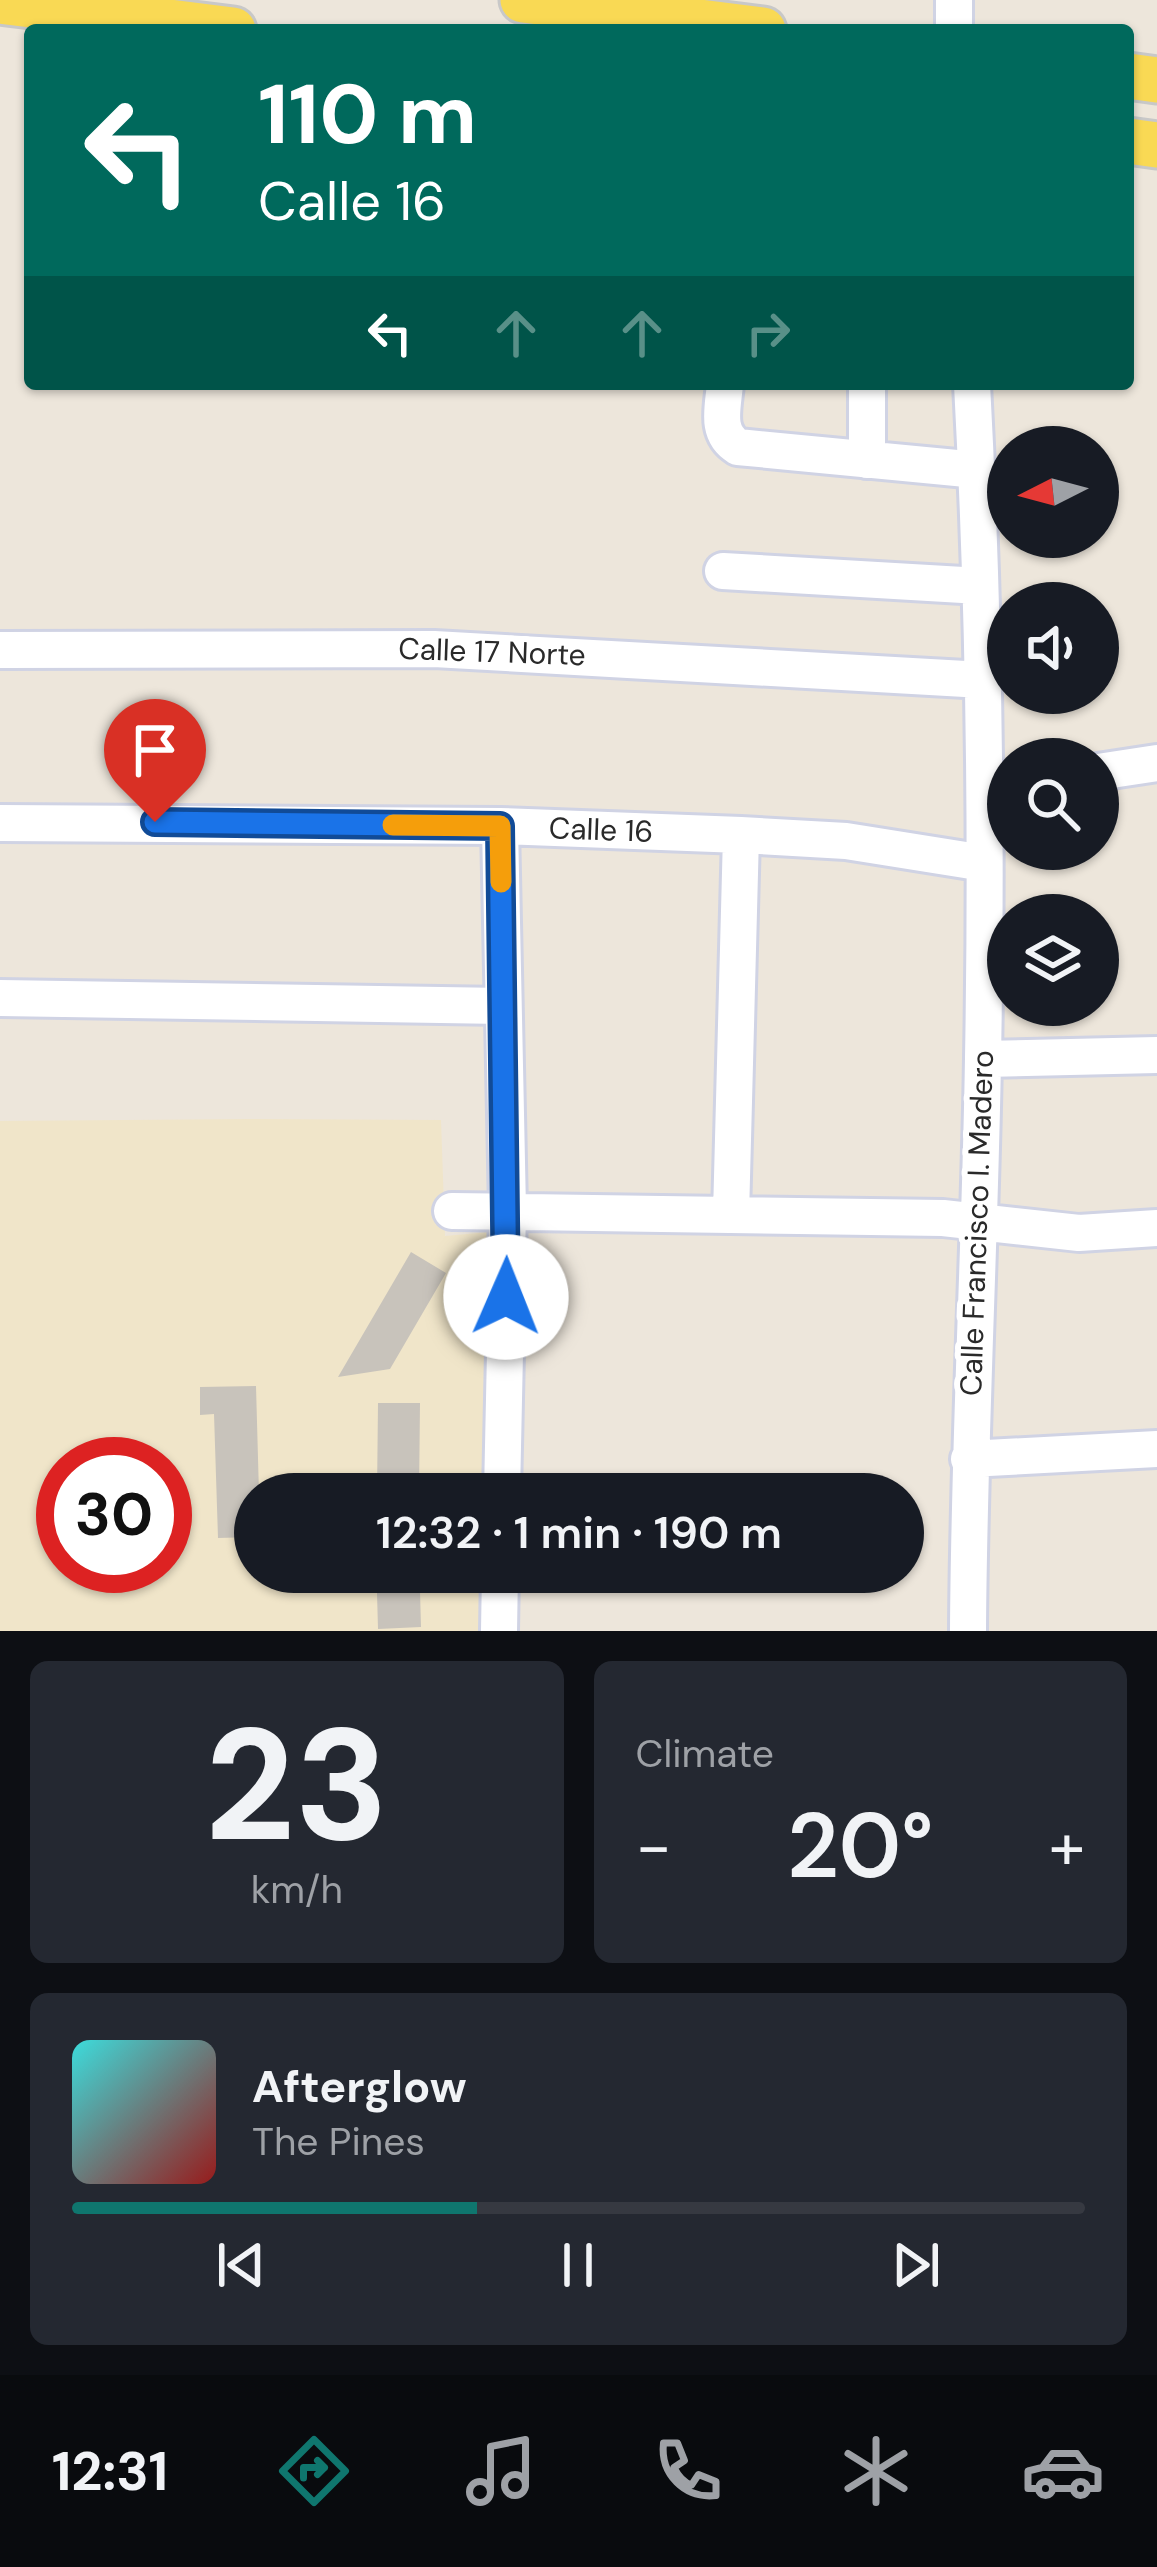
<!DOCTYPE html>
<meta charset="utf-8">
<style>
body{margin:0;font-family:"DM Sans",sans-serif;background:#242831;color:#f1f3f6;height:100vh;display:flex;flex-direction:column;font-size:45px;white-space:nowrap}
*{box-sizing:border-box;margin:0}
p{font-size:39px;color:#9ea1a6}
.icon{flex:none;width:66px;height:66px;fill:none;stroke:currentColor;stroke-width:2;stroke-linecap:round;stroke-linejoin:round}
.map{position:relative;height:1631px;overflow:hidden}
.details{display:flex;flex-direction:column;gap:30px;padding:30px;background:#0d0f14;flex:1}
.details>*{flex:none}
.guide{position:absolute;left:24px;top:24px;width:1110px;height:366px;border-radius:12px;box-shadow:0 3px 9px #0004;background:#00695c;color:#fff;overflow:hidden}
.needle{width:78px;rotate:264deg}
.buttons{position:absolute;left:987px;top:426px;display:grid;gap:24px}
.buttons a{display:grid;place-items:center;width:132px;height:132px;border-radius:50%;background:#171b24;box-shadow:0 3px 9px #0004;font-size:60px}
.speed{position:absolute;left:36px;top:1437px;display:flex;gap:24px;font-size:60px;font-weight:700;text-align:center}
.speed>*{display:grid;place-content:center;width:156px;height:156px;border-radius:50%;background:#171b24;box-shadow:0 3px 9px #0004;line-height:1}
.speed .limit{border:18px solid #d22;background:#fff;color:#111}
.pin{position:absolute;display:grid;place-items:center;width:102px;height:102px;color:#fff;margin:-123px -51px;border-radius:50% 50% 50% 0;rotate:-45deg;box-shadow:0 0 12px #0007}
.pin .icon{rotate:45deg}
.me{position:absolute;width:132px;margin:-66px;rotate:1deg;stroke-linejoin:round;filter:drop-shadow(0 0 9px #0008)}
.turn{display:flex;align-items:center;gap:42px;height:252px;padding:0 36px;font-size:54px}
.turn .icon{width:156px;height:156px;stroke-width:2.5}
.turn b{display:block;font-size:84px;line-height:102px}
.lanes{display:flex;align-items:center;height:114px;padding:0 36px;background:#0003;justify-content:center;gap:60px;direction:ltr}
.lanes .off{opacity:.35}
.big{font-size:90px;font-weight:600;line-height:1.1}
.details .tile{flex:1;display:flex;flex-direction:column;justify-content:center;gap:18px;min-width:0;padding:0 42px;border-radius:18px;background:#242831}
.details .dial{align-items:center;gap:0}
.dial b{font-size:156px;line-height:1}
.song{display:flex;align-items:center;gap:36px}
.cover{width:144px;height:144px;border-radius:18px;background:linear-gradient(135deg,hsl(180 70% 55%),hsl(0 70% 35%))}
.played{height:12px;border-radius:6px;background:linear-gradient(90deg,#0f766e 40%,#363941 40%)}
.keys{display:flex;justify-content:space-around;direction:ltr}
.heat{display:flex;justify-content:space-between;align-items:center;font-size:66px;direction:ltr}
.details .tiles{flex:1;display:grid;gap:30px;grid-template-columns:1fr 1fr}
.tile:last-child{grid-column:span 2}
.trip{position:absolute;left:234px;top:1473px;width:690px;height:120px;border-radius:60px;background:#171b24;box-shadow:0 3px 9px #0004;font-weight:600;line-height:120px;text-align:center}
.dock{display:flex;height:192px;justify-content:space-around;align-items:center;background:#090b0e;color:#9ea1a6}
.dock .icon{width:84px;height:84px}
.dock .current{color:#0f766e}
.dock b{font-size:54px;color:#f1f3f6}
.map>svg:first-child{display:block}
</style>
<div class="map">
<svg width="1157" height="1631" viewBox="0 0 1157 1631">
<rect width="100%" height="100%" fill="#ede6db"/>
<!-- education -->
<path fill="#f0e5c9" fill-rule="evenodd" d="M 250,1119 L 441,1120 L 445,1236 L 489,1232 L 487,1494 L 255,1494 L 255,1572 L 486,1572 L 486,1631 L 0,1631 L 0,1121 ZM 63,1464 L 165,1464 L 165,1566 L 63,1566 Z"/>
<!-- building -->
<path fill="#c8c3bb" d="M 411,1252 L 446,1273 L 390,1369 L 338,1377 Z
M 256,1386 L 259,1494 L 255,1494 L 255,1537 L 218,1538 L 214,1414 L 200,1415 L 200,1387 Z
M 378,1403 L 420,1403 L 419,1494 L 377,1494 Z
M 377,1572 L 421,1572 L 421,1580 L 378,1581 Z
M 420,1591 L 421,1627 L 378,1629 L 377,1593 Z"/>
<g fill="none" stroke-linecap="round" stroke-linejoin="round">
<defs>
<path id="minor" d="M 954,0 L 954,30
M 725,384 C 723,408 715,433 738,447 L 977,470
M 867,384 L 867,460
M 723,571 L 980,586
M 0,650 L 434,649 L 983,680
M 1098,772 L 1157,763
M 0,823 L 500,826 L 741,835 L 846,841 L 984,863
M 500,826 L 508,1210 L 502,1494
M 0,998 L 503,1006
M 983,1059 L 1157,1055
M 452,1211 L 943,1218 L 1079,1233 L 1157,1228
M 731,1215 L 741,835
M 969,1459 L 1157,1449
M 499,1631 L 500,1572
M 968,1631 C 969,1440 980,1249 983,1058 C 987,833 984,608 972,384"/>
<path id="major" d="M 523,0 L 763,30
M 0,1 L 233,30
M 1128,76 L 1157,80
M 1128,141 L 1157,145"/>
</defs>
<!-- minor casing -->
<use href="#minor" stroke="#d0d3e4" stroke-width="42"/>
<!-- major casing -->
<use href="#major" stroke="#c8c8c8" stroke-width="51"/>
<!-- minor -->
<use href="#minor" stroke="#fff" stroke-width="36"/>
<!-- major -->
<use href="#major" stroke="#f9d954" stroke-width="45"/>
</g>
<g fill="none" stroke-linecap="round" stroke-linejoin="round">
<defs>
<path id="route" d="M 155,822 L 500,826 L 506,1297"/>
</defs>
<!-- route casing -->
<use href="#route" stroke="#114b97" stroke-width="30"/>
<!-- route -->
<use href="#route" stroke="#1a73e8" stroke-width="21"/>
<!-- slow -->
<path stroke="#f59e0b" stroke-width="21" d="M 393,825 L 500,826 L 501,882"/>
</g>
<g text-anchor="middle" stroke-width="12" stroke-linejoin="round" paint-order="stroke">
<!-- street labels -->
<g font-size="30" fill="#2a2a2a" stroke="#fff">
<text transform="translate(492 652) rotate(2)" y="10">Calle 17 Norte</text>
<text transform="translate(601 830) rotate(2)" y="10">Calle 16</text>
<text transform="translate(977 1223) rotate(-88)" y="10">Calle Francisco I. Madero</text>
</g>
</g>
</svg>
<div class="buttons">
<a><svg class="needle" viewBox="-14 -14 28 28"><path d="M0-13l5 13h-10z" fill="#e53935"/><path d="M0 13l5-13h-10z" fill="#9ea1a6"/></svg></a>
<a><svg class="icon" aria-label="sound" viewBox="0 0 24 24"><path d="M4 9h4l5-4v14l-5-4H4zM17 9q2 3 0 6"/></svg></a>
<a><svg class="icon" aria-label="search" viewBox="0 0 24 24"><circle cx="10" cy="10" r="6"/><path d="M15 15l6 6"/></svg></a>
<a><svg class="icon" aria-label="layers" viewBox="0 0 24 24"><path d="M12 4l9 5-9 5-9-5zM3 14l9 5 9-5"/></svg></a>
</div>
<div class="speed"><div class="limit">30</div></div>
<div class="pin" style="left:155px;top:822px;background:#d93025"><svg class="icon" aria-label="arrive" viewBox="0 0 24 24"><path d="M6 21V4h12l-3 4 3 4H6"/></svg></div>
<svg class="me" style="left:506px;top:1297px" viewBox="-20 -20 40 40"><circle r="19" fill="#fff"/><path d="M0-13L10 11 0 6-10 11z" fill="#1a73e8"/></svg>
<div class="trip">12:32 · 1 min · 190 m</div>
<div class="guide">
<div class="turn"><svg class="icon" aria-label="left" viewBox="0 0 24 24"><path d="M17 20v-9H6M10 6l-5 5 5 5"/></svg><div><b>110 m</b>Calle 16</div></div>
<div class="lanes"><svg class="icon" aria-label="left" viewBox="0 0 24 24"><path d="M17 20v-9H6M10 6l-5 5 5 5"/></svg><svg class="icon off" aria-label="ahead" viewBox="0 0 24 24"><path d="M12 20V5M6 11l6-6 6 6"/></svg><svg class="icon off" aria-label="ahead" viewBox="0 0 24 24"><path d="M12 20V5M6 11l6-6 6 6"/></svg><svg class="icon off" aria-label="right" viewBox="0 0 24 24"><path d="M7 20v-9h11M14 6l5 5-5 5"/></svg></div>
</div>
</div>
<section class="details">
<div class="tiles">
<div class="tile dial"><b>23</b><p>km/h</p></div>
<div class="tile"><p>Climate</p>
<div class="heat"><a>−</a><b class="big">20°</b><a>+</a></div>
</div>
<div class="tile">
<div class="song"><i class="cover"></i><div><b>Afterglow</b><p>The Pines</p></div></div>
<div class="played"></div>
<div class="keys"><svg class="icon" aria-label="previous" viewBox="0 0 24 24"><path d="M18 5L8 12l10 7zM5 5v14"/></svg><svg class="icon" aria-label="pause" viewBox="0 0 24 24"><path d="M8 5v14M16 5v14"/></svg><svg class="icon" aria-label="next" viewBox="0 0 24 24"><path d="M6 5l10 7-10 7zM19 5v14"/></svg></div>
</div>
</div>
</section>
<nav class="dock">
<b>12:31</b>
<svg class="icon current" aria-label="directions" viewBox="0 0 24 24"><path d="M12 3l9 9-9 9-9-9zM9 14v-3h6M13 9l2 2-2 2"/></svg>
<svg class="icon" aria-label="music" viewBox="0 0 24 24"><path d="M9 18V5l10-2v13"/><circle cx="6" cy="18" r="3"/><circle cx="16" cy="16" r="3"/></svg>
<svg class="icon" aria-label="phone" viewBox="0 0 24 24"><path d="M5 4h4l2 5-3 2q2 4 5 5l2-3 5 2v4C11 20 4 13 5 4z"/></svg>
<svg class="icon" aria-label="climate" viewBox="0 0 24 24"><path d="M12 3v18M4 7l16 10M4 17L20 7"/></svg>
<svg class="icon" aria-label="car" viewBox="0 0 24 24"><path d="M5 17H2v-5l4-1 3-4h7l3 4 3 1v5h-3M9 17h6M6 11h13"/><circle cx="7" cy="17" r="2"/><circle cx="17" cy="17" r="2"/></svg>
</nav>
